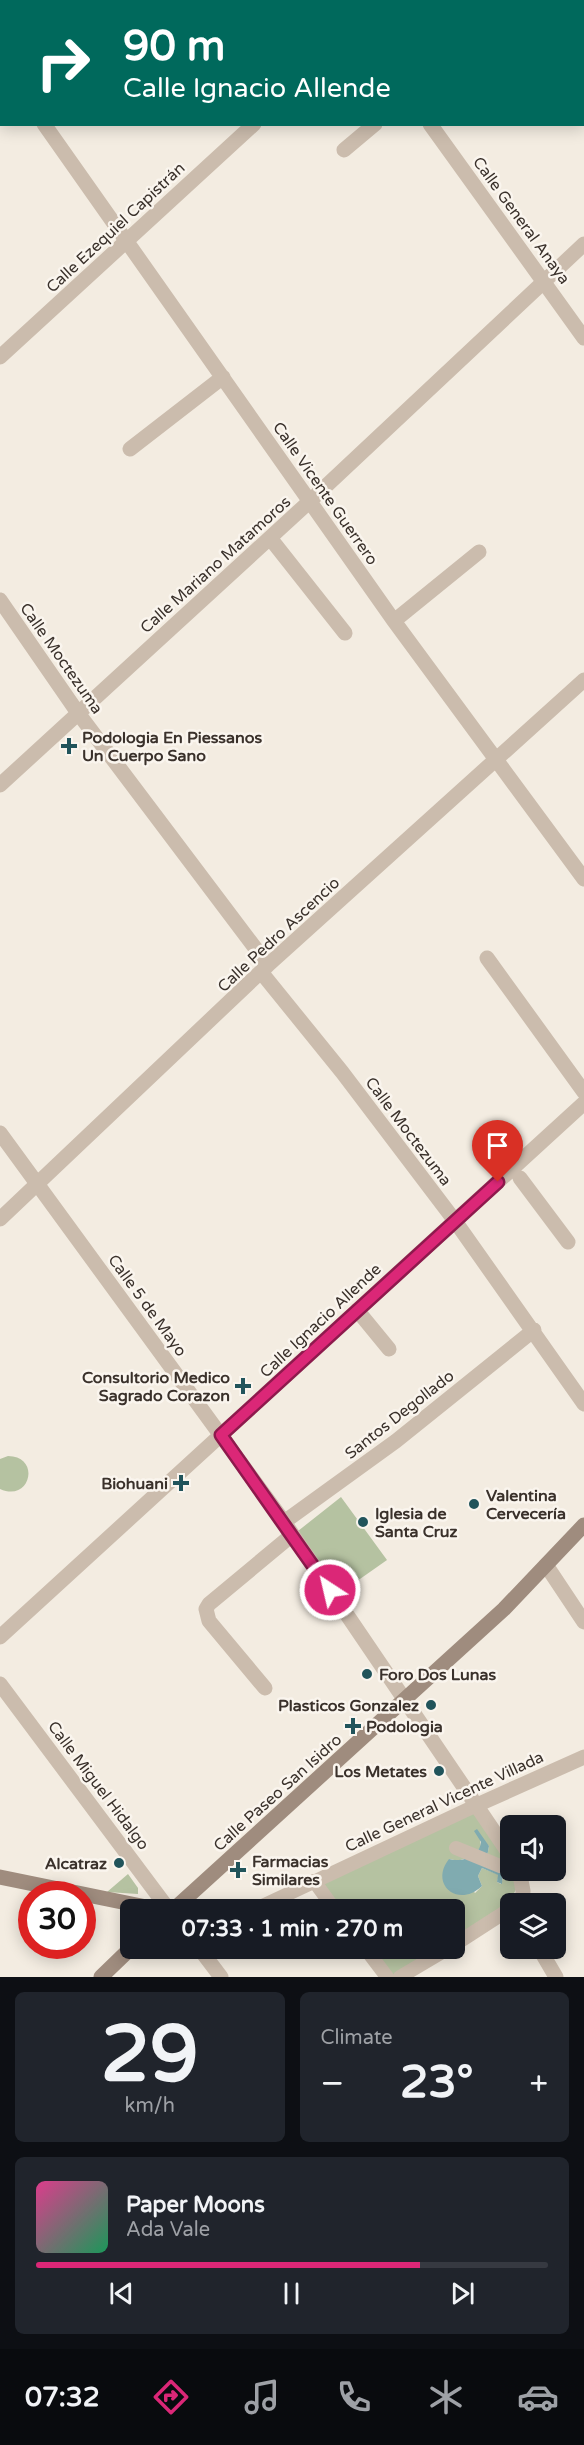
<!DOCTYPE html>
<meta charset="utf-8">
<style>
body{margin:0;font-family:"Varela Round",sans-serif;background:#20242c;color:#f1f3f6;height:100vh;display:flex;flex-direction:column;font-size:22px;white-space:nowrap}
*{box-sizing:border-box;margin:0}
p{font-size:20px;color:#9ea1a6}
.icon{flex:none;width:33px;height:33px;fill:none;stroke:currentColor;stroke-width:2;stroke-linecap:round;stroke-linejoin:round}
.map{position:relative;height:1977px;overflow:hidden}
.panel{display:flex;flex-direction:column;gap:15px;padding:15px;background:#0d0f14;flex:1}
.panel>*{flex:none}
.guide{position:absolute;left:0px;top:0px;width:585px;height:126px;box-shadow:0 3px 15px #0003;background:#00695c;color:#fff;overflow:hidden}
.fabs{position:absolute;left:500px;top:1815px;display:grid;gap:12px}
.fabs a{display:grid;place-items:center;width:66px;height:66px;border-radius:9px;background:#171b24;box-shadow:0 3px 15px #0003;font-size:30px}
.speed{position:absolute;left:18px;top:1881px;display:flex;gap:12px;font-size:30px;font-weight:700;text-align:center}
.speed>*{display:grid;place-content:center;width:78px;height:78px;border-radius:50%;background:#171b24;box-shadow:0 3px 15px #0003;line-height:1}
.speed .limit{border:9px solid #d22;background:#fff;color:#111}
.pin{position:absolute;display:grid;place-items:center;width:51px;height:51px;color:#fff;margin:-62px -26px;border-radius:50% 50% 50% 0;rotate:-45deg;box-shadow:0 0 6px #0007}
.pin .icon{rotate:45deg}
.me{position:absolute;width:66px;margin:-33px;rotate:325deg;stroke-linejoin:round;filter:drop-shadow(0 0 4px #0008)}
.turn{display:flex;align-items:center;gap:21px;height:126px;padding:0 24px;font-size:27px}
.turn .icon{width:78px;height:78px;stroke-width:2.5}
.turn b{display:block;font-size:42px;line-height:51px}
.big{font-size:45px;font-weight:700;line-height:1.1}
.panel .card{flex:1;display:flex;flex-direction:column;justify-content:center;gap:9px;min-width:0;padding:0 21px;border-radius:9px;background:#20242c}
.panel .dial{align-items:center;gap:0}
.dial b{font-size:78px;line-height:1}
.song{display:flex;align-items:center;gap:18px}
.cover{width:72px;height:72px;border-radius:9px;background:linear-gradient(135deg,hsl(330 70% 55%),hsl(150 70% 35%))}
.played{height:6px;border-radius:3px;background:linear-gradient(90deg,#db2777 75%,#363941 75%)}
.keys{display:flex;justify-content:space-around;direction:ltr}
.heat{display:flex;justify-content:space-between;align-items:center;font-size:33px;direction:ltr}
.panel .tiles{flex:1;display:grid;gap:15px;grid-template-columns:1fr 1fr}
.card:last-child{grid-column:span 2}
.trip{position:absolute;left:120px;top:1899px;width:345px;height:60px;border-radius:9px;background:#171b24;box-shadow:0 3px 15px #0003;font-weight:700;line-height:60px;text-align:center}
.tabs{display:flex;height:96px;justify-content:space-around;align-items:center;background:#090b0e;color:#9ea1a6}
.tabs .icon{width:42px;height:42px}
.tabs .current{color:#db2777}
.tabs b{font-size:27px;color:#f1f3f6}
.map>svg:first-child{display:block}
</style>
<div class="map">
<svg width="584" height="1977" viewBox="0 0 584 1977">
<rect width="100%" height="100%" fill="#f3ece1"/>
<!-- green -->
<path fill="#b5c2a1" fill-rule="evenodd" d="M 8,1456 C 41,1456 31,1503 0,1489 L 0,1459 Z
M 341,1497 L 387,1560 L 340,1593 L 298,1531 Z
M 469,1805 L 510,1865 L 510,1870 L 514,1871 L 516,1889 L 508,1907 L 455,1939 L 454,1910 L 338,1909 L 317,1882 ZM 480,1839 L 489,1846 L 486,1862 L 504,1875 L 501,1884 L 497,1882 L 499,1875 L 482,1868 L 478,1876 L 482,1886 L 475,1893 L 449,1859 C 463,1863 471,1856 481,1847 Z
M 128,1874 L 138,1888 L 138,1894 L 107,1892 Z
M 368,1949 L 438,1949 L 390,1977 Z"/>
<!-- water -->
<path fill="#80abb0" d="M 477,1829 L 489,1846 L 486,1862 L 503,1871 L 502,1884 L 497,1882 L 498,1875 L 482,1868 L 478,1876 L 482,1886 C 458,1909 429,1884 449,1859 C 461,1863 480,1856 481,1842 L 474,1831 Z"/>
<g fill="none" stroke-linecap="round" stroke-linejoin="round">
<!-- pedestrian -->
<path stroke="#cbbcad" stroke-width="14" d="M 456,1848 L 500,1866
M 314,1881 L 335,1910
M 254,1910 L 477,1805
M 454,1945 L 510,1909
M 365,1948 L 387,1977
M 400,1977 L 449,1948"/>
<!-- minor -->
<path stroke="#cbbcad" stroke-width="15" d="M 340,0 L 341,2
M 305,2 L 307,0
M 388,2 L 390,0
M 0,63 L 2,65
M 44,124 L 394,621 L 584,879
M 430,124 L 584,338
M 344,150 L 375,124
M 0,357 L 254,124
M 130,449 L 223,377
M 270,538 L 345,633
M 0,600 L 78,713 L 268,965
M 394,621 L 479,552
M 0,785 L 310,501 L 584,244
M 487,958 L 584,1092
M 261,972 L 342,1072 L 455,1221 L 584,1404
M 0,1133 L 284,1522 L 510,1855
M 520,1178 L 568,1242
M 0,1219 L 268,965 L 584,680
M 357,1310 L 389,1349
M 284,1522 L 396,1441 L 534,1330
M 546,1565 L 584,1622
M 0,1637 L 584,1103
M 0,1684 L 169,1910
M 265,1688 L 209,1621 L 206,1609 L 209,1604 L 292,1535
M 477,1805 L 584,1757
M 519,1870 L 523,1891 L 522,1904
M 199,1948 L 221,1977
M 539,1948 L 556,1977"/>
<!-- secondary -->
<path stroke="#9f8c7e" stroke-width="15" d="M 0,1877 L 161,1910
M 173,1910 L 504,1609 L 584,1525
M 101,1977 L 131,1948"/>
</g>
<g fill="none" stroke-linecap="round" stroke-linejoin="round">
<defs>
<path id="route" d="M 330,1590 L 221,1435 L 498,1182"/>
</defs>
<!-- route casing -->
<use href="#route" stroke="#8e194d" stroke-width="15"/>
<!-- route -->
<use href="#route" stroke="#db2777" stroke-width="10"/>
</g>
<!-- markers -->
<g fill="#21545b" stroke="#faf5ee" stroke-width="2">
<path d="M66 737h6v6h6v6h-6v6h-6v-6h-6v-6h6z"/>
<path d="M240 1377h6v6h6v6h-6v6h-6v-6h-6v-6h6z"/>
<path d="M178 1474h6v6h6v6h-6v6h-6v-6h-6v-6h6z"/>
<circle cx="474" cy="1504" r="6"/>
<circle cx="363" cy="1522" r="6"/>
<circle cx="367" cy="1674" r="6"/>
<circle cx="431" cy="1705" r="6"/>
<path d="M350 1717h6v6h6v6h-6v6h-6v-6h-6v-6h6z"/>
<circle cx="439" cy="1771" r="6"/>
<circle cx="119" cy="1863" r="6"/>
<path d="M235 1861h6v6h6v6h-6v6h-6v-6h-6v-6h6z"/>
</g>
<g text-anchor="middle" stroke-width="5" stroke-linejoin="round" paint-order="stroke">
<!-- street labels -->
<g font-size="16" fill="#3a312b" stroke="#faf5ee">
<text transform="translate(522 220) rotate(54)" y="6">Calle General Anaya</text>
<text transform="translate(115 227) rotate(-43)" y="6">Calle Ezequiel Capistrán</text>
<text transform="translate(326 493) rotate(55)" y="6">Calle Vicente Guerrero</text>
<text transform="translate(215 564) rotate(-42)" y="6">Calle Mariano Matamoros</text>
<text transform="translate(62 658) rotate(55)" y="6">Calle Moctezuma</text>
<text transform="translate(278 934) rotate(-43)" y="6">Calle Pedro Ascencio</text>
<text transform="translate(409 1131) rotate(53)" y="6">Calle Moctezuma</text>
<text transform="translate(148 1305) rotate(54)" y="6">Calle 5 de Mayo</text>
<text transform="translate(320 1320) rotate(-43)" y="6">Calle Ignacio Allende</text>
<text transform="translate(399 1414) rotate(-38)" y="6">Santos Degollado</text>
<text transform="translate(99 1785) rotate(53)" y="6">Calle Miguel Hidalgo</text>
<text transform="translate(277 1792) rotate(-42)" y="6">Calle Paseo San Isidro</text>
<text transform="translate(444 1801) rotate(-25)" y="6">Calle General Vicente Villada</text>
</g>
<!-- poi labels -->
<g font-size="16" font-weight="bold" fill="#3a312b" stroke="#faf5ee" text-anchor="start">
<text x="82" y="743">Podologia En Piessanos<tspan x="82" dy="18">Un Cuerpo Sano</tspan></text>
<text x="230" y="1383" text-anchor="end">Consultorio Medico<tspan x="230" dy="18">Sagrado Corazon</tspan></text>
<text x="168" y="1489" text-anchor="end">Biohuani</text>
<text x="486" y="1501">Valentina<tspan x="486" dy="18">Cervecería</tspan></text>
<text x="375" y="1519">Iglesia de<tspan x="375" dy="18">Santa Cruz</tspan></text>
<text x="379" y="1680">Foro Dos Lunas</text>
<text x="419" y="1711" text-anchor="end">Plasticos Gonzalez</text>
<text x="366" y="1732">Podologia</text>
<text x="427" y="1777" text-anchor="end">Los Metates</text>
<text x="252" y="1867">Farmacias<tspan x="252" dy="18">Similares</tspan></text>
<text x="107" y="1869" text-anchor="end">Alcatraz</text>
</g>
</g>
</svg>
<div class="fabs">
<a><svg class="icon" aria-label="sound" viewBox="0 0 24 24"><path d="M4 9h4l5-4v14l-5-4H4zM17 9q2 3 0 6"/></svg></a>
<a><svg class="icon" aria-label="layers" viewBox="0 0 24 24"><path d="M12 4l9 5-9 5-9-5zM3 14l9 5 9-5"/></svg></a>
</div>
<div class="speed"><div class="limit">30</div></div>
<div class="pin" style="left:498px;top:1182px;background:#d93025"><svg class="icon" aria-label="arrive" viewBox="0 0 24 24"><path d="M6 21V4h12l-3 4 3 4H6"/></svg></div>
<svg class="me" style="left:330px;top:1590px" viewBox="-20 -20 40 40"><circle r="17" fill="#db2777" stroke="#fff" stroke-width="3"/><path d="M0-11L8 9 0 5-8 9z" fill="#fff"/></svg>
<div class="trip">07:33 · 1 min · 270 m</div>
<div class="guide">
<div class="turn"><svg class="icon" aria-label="right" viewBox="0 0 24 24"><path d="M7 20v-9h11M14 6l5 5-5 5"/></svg><div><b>90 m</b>Calle Ignacio Allende</div></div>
</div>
</div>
<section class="panel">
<div class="tiles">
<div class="card dial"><b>29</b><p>km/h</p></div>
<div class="card"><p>Climate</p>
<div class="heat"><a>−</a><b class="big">23°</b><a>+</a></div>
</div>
<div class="card">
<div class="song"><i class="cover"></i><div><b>Paper Moons</b><p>Ada Vale</p></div></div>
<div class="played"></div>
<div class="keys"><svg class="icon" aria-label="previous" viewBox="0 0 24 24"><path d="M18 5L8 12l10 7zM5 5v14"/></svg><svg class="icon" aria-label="pause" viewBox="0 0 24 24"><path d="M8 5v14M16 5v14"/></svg><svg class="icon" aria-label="next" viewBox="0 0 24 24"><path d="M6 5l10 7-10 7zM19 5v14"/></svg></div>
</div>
</div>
</section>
<nav class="tabs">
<b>07:32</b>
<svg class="icon current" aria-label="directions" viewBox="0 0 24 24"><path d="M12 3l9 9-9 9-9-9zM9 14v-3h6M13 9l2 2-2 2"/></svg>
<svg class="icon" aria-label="music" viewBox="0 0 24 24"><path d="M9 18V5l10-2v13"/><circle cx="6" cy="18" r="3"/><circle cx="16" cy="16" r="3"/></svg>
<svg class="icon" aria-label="phone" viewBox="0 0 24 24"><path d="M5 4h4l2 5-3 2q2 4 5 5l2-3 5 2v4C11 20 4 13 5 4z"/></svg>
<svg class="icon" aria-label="climate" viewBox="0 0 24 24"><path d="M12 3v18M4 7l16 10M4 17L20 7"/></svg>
<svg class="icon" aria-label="car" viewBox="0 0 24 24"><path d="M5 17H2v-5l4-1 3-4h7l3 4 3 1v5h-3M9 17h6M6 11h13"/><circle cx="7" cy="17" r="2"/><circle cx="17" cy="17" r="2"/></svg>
</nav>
